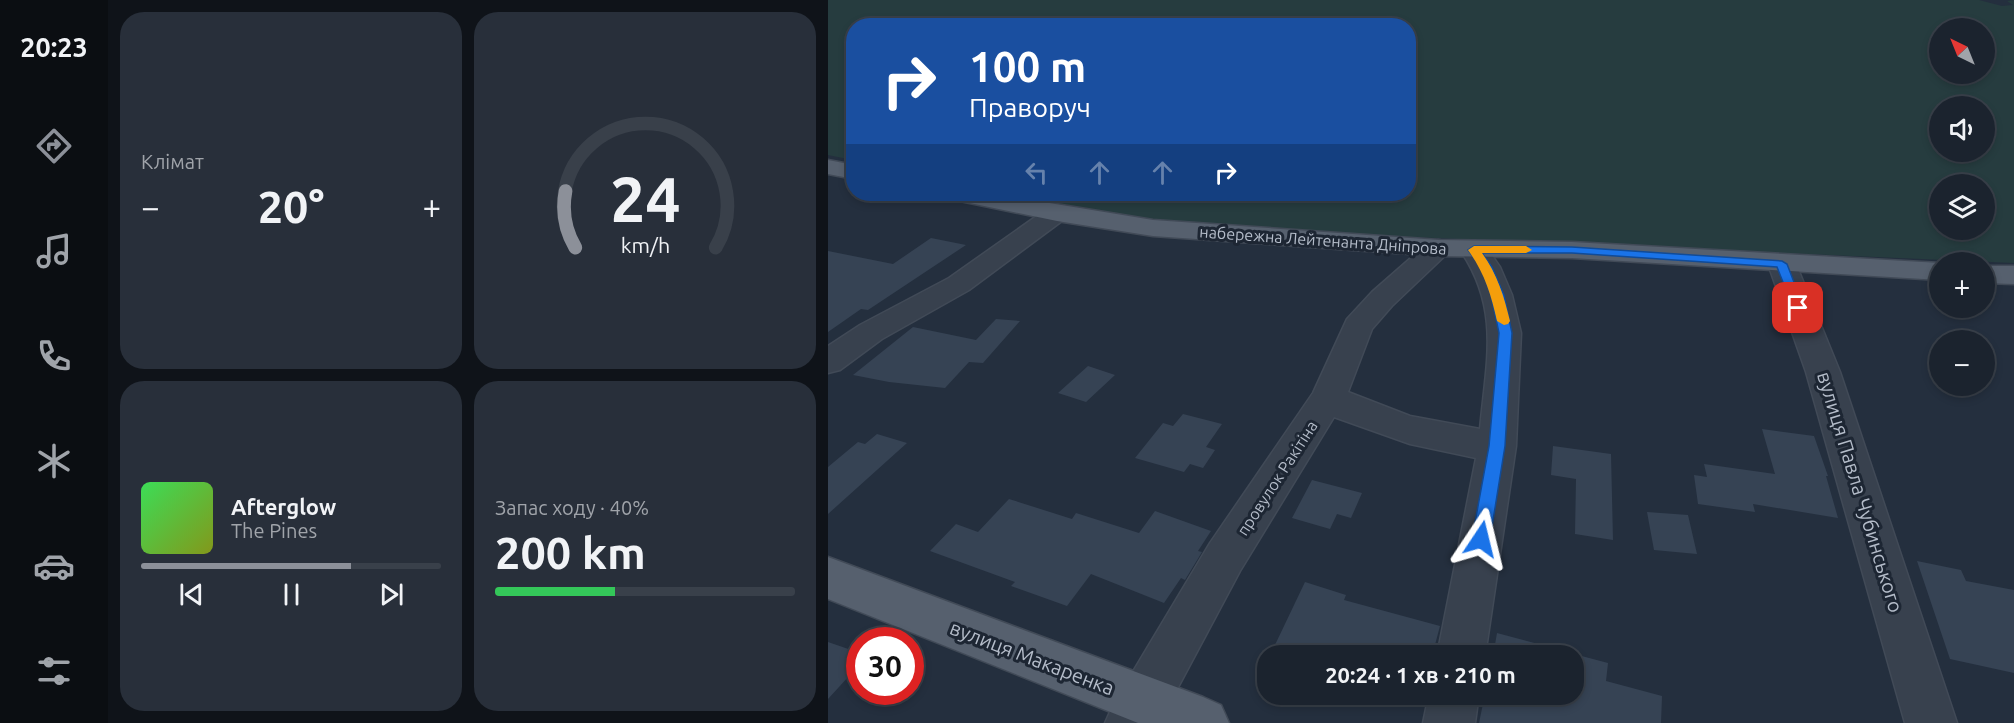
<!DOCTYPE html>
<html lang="uk">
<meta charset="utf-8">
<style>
body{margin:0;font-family:Ubuntu,sans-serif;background:#282f3a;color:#f1f3f6;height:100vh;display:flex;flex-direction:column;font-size:22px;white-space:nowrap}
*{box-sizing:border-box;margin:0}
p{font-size:20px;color:#a0a4aa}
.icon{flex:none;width:33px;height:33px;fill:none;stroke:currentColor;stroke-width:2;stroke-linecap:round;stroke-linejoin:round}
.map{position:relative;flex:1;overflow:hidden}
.panel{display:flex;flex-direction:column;gap:12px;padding:12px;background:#0f1319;width:720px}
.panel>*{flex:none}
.guide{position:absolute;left:18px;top:18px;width:570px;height:183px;border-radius:24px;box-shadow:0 3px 9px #0003,0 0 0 2px #39404a;background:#1a4fa0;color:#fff;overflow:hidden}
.needle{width:39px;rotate:317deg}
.controls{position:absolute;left:1101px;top:18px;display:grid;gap:12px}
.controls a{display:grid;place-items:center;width:66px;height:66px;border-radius:50%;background:#1b232e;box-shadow:0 3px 9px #0003,0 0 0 2px #39404a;font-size:30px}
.speed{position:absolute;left:18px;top:627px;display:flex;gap:12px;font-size:30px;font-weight:700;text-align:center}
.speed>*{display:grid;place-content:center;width:78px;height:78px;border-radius:50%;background:#1b232e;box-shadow:0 3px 9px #0003,0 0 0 2px #39404a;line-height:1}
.speed .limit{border:9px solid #d22;background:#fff;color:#111}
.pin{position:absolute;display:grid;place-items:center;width:51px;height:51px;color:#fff;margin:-26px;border-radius:12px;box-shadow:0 3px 9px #0006}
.me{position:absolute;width:66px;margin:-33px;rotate:10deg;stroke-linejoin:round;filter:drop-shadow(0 0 4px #0008)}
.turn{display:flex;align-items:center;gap:21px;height:126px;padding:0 24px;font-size:27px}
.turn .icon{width:78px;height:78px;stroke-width:2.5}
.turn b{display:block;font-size:42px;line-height:51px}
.lanes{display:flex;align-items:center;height:57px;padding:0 24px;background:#0003;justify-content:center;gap:30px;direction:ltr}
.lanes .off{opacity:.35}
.big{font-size:45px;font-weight:700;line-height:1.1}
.panel .card{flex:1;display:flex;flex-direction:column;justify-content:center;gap:9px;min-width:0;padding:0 21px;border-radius:24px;background:#282f3a}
.panel .dial{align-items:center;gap:0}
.dial svg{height:156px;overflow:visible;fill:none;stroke:#39404a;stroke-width:7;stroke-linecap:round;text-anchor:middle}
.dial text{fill:#f1f3f6;stroke:none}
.song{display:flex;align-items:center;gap:18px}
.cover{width:72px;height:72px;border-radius:9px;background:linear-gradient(135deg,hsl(130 70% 55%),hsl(70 70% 35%))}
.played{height:6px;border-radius:3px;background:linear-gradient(90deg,#8c9099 70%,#39404a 70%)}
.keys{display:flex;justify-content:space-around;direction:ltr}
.heat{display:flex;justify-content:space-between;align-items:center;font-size:33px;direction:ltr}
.charge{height:9px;border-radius:4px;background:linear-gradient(90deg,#34c759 40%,#39404a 0)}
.panel .tiles{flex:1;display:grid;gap:12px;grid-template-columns:repeat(2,1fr)}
.trip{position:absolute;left:429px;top:645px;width:327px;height:60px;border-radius:24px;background:#1b232e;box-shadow:0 3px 9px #0003,0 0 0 2px #39404a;font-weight:700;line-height:60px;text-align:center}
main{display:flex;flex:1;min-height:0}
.tab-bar{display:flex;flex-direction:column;width:108px;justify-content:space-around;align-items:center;background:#0b0e12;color:#a0a4aa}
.tab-bar .icon{width:42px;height:42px}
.tab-bar .current{color:#8c9099}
.tab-bar b{font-size:27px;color:#f1f3f6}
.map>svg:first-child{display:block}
</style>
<main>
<nav class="tab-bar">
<b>20:23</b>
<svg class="icon current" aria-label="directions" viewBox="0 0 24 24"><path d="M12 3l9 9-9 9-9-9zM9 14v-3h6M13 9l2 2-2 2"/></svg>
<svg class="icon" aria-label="music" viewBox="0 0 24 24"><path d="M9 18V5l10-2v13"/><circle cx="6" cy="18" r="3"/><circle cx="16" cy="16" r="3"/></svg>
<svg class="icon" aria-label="phone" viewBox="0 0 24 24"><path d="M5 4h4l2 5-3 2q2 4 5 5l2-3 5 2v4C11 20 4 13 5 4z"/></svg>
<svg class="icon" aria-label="climate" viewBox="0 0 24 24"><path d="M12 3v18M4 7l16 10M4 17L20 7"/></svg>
<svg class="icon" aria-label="car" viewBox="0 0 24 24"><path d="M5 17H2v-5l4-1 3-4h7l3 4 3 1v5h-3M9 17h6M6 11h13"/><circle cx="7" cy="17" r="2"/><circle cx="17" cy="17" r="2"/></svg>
<svg class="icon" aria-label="filters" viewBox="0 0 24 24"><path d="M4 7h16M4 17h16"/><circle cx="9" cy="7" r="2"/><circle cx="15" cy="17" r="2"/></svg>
</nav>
<section class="panel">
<div class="tiles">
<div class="card"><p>Клімат</p>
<div class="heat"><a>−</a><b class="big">20°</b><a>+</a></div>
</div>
<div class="card dial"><svg viewBox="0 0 100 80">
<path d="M14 69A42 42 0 1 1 86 69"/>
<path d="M14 69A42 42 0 0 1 9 40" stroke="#8c9099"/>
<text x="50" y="56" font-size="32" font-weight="700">24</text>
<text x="50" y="72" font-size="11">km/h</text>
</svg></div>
<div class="card">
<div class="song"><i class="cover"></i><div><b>Afterglow</b><p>The Pines</p></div></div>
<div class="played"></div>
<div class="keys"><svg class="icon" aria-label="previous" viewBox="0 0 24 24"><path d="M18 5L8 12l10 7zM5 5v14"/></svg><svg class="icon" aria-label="pause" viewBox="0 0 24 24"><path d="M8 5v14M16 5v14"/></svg><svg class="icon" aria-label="next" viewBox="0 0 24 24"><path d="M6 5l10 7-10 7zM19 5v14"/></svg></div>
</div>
<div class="card"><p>Запас ходу · 40%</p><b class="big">200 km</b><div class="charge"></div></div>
</div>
</section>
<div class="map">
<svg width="1186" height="723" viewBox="0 0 1186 723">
<rect width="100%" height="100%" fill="#242f3e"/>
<!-- green -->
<path fill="#263c3f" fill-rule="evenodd" d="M 0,0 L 1151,0 L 1174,6 L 1185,5 L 1179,1 L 1186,0 L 1186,263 L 467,232 L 335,223 L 270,212 L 188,194 L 580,194 L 580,26 L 26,26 L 25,160 L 0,155 ZM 1112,28 L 1156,28 L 1156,74 L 1112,74 ZM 1112,106 L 1156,106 L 1156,152 L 1112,152 ZM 1112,184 L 1156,184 L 1156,230 L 1112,230 Z"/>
<!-- building -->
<path fill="#364354" d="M 103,238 L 138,245 L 40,310 L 33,309 L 0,332 L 0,251 L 65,264 Z
M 168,319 L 192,321 L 155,363 L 141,362 L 117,388 L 61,382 L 25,375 L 85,327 L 148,340 Z
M 260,366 L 287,375 L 258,402 L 230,393 Z
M 355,414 L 394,424 L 378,447 L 387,450 L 375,468 L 362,464 L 356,472 L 307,458 L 335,423 L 345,426 Z
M 934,429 L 986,436 L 1000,476 L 998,476 L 1010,518 L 925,504 L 927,512 L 870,504 L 866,475 L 879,477 L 876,464 L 947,474 Z
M 49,434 L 79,443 L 0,514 L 0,467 L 30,442 L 37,444 Z
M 725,446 L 783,454 L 785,540 L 747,534 L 748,479 L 723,475 Z
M 484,480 L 534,493 L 523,518 L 509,514 L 502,529 L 464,518 Z
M 181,499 L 244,519 L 248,513 L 311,533 L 327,511 L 383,531 L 370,551 L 374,552 L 357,580 L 353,578 L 336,603 L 263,574 L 239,606 L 183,586 L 187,582 L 102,551 L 128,524 L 150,532 Z
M 819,512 L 860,515 L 869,554 L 826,550 Z
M 1089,561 L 1133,570 L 1138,581 L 1186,590 L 1186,673 L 1122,659 Z
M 477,582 L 518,595 L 516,600 L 612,626 L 604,656 L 471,656 L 446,647 Z
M 669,633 L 729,649 L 728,656 L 665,656 Z
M 0,642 L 32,653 L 32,664 L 0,699 Z
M 746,654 L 780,663 L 778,681 L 834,696 L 833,723 L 651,723 L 657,694 L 746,694 Z"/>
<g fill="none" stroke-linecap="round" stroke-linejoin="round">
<defs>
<path id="minor" d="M 229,205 L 238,208 L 242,213 L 238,218 L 141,290 L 54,339 L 12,370 L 0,373 L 0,346 L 32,325 L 121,278 L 220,208 Z
M 611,240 L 621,242 L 625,248 L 564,306 L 544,329 L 520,392 L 582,416 L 652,429 C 658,363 673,309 632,250 L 636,244 L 646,242 L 656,244 L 672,267 L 684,295 L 693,333 L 688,446 L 657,656 L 609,656 L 648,458 L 582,444 L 506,417 L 412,571 L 331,723 L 277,723 L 285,705 L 382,543 L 485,393 L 519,319 L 544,292 L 601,242 Z
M 954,256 L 964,258 L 968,264 L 1012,372 L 1129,723 L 1077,723 L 978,372 L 940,264 L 944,258 Z
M 601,694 L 651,694 L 647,723 L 595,723 Z"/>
<path id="major" d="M 0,160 L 26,165 L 26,179 L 0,174 Z
M 120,194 L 167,194 L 325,220 L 611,240 L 744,242 L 1112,263 L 1112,280 L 744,258 L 611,256 L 325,236 L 229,221 L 132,201 L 123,199 Z
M 1156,266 L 1186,266 L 1186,284 L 1156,283 Z
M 0,557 L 375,697 L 393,705 L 401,723 L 310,723 L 0,599 Z"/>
</defs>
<!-- minor casing -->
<use href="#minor" stroke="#414a57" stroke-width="3"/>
<!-- major casing -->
<use href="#major" stroke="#414a57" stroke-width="3"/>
<!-- minor -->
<use href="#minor" fill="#38414e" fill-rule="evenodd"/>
<!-- major -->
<use href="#major" fill="#56606e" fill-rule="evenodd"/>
</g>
<!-- route -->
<path fill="#1a73e8" stroke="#114b97" stroke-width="1.5" d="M 646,246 L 744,247 L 954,261 L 959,264 L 976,308 L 974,310 L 966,310 L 949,267 L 744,253 L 654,253 L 664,267 L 676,295 L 684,333 L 677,446 L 662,539 L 659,545 L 653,547 L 647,545 L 644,539 L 661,446 L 671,333 L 663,295 L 653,267 L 640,250 Z"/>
<!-- slow -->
<path fill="#f59e0b" d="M 646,246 L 698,246 L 704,250 L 698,253 L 654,253 C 669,274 676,296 682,321 L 680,324 L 676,325 L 669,321 C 663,294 656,272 640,250 Z"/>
<g text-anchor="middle" stroke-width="6" stroke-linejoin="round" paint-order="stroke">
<!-- street labels -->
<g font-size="16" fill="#b4bcc9" stroke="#1d2633">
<text transform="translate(495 240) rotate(4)" y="6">набережна Лейтенанта Дніпрова</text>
<text transform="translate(449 478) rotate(-57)" y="6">провулок Ракітіна</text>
</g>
<!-- near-street labels -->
<g font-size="20" fill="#b4bcc9" stroke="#1d2633">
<text transform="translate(1032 492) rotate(73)" y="7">вулиця Павла Чубинського</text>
<text transform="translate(204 658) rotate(21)" y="7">вулиця Макаренка</text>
</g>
</g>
</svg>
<div class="controls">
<a><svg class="needle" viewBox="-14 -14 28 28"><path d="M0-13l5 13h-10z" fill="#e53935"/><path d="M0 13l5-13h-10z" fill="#a0a4aa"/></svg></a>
<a><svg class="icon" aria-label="sound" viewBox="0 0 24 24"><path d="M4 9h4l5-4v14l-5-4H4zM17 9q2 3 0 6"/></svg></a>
<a><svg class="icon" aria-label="layers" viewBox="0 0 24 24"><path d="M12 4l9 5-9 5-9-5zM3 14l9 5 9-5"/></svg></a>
<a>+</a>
<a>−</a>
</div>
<div class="speed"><div class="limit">30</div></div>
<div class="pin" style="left:970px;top:308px;background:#d93025"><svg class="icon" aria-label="arrive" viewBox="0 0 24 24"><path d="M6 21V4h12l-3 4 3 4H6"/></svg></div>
<svg class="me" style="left:653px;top:539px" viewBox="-20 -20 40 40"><path d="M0-17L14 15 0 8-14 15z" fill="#1a73e8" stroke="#fff" stroke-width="4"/></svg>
<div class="trip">20:24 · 1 хв · 210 m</div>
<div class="guide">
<div class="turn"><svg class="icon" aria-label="right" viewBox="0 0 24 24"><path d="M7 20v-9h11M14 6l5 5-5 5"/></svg><div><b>100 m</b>Праворуч</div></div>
<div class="lanes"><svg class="icon off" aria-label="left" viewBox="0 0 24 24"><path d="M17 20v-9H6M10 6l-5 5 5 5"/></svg><svg class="icon off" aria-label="ahead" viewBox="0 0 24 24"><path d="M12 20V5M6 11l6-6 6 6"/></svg><svg class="icon off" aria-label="ahead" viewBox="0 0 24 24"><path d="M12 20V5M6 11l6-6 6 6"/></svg><svg class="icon" aria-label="right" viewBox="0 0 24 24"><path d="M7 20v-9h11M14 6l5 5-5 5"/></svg></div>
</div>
</div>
</main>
